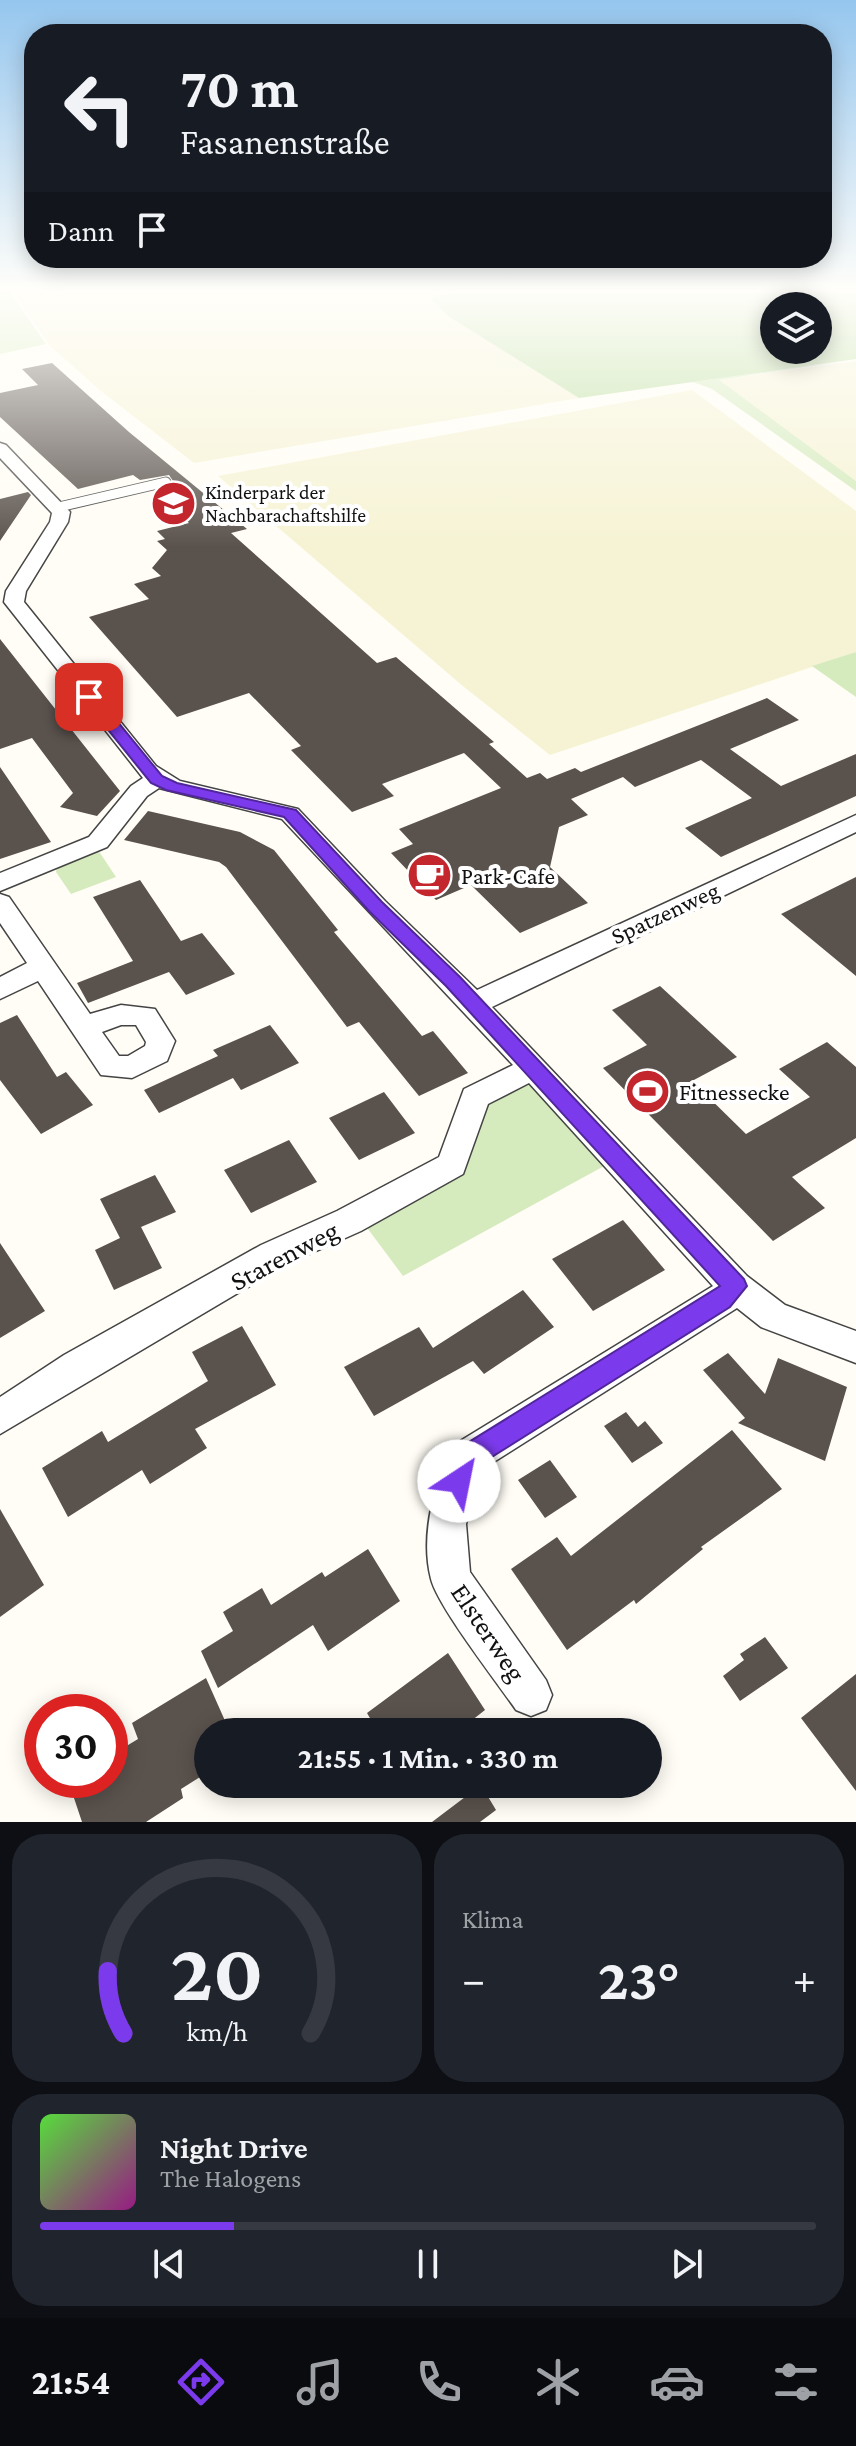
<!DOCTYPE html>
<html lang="de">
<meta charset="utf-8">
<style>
body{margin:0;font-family:"Crimson Pro",serif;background:#20242c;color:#f1f3f6;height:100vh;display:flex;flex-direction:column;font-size:30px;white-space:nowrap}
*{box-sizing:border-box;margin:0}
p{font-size:26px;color:#9ea1a6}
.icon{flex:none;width:44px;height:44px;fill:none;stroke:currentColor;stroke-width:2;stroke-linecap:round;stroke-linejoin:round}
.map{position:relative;height:1822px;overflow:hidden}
.drawer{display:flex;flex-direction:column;gap:12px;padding:12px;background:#0d0f14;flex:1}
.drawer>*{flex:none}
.guide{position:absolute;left:24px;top:24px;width:808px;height:244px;border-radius:32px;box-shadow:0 4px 20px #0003;background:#171b24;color:#f1f3f6;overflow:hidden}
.fabs{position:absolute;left:760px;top:292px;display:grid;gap:16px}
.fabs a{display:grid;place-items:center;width:72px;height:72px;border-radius:50%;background:#171b24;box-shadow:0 4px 20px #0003;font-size:40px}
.speed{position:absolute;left:24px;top:1694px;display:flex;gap:16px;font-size:40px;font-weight:700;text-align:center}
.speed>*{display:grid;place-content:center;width:104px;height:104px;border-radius:50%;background:#171b24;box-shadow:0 4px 20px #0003;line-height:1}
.speed .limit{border:12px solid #d22;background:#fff;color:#111}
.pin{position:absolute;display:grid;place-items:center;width:68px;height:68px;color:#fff;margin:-34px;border-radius:16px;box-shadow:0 4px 12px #0006}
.me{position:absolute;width:88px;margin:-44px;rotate:34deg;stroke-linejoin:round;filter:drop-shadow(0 0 6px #0008)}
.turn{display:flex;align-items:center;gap:28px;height:168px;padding:0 24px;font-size:36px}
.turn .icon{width:104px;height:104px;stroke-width:2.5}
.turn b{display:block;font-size:56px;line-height:68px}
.then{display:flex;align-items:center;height:76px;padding:0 24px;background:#0003;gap:16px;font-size:30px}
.big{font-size:60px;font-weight:700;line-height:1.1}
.drawer .widget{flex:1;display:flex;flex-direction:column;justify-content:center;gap:12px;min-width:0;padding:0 28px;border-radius:32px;background:#20242c}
.drawer .dial{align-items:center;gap:0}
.dial svg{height:208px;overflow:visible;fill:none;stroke:#363941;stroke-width:7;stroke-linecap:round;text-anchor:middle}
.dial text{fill:#f1f3f6;stroke:none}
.song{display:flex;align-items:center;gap:24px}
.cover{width:96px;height:96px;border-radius:12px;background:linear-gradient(135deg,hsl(110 70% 55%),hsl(310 70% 35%))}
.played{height:8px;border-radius:4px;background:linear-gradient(90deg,#7c3aed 25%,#363941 25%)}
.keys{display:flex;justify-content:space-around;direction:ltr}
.heat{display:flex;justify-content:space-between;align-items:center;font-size:44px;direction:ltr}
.drawer .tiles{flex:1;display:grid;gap:12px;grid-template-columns:1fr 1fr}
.widget:last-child{grid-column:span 2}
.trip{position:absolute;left:194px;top:1718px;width:468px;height:80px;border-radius:40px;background:#171b24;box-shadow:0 4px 20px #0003;font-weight:700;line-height:80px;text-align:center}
.tabs{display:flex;height:128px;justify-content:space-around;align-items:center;background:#090b0e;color:#9ea1a6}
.tabs .icon{width:56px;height:56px}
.tabs .on{color:#7c3aed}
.tabs b{font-size:36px;color:#f1f3f6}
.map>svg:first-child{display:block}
</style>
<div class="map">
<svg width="856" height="1822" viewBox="0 0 856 1822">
<rect width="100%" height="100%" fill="#fffdf5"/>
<!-- farmland -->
<path fill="#f6f3d4" d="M 13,292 L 448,292 L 451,295 L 430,298 L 448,316 L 579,398 L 194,463 L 101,391 L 50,346 Z
M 856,361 L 856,481 L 718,380 Z
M 692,390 L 856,511 L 856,652 L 550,755 L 464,687 L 218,476 Z"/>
<!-- green -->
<path fill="#d5ebbd" d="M 0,292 L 10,292 L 46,344 L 0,354 Z
M 856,359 L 719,380 L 856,481 L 856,491 L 712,389 L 693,382 Z
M 856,652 L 856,697 L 812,666 Z
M 96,847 L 116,877 L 71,894 L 56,872 L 58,863 Z
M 530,1081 L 606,1165 L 403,1276 L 365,1225 L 464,1171 L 482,1104 Z"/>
<!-- forest -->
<path fill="#b9dc9c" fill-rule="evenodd" d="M 458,292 L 856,292 L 856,359 L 579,398 L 448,316 L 430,298 ZM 774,306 L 818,306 L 818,350 L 774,350 Z"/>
<!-- building -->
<path fill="#5a524d" d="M 52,363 L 129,432 L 247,529 L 231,533 L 377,663 L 396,657 L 494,742 L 489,744 L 527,778 L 540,773 L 547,779 L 575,768 L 581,772 L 767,698 L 799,720 L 730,749 L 781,786 L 856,754 L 856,796 L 721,857 L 685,828 L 752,798 L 701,760 L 635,787 L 623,777 L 571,799 L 588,815 L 559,827 L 550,867 L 588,903 L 520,933 L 471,885 L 436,900 L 391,853 L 413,844 L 399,829 L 501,788 L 464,753 L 382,784 L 394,796 L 352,812 L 291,750 L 301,746 L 249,693 L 177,717 L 89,617 L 149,599 L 134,584 L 161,576 L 152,568 L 167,550 L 157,541 L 165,539 L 157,531 L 189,523 L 154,493 L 172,487 L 173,481 L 169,475 L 140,480 L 133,475 L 78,489 L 0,417 L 0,393 L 38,385 L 22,369 Z
M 28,492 L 31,495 L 0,541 L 0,499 Z
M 0,639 L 120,791 L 97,816 L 60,807 L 73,793 L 32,738 L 0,749 Z
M 0,767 L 51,842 L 0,859 Z
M 148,811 L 240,832 L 274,850 L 338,930 L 334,932 L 422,1036 L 433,1031 L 468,1073 L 419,1096 L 359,1022 L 347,1027 L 226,867 L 219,862 L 124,840 Z
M 856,877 L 856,976 L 781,914 Z
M 140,880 L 181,941 L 202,933 L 235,974 L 186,995 L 169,972 L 88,1003 L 77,983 L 133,961 L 93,897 Z
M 660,986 L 737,1057 L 692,1081 L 746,1134 L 810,1097 L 779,1069 L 827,1042 L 856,1067 L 856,1138 L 792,1177 L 825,1208 L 773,1241 L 603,1068 L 647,1045 L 612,1010 Z
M 17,1015 L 57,1077 L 66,1072 L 93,1105 L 41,1134 L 0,1080 L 0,1023 Z
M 270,1025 L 299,1063 L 241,1090 L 233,1078 L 159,1113 L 144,1090 L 218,1056 L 213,1050 Z
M 384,1092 L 415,1133 L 359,1160 L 329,1118 Z
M 289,1140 L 317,1182 L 251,1213 L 224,1170 Z
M 155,1175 L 176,1212 L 141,1227 L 162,1268 L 114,1290 L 95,1250 L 120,1238 L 100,1199 Z
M 623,1220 L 665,1270 L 593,1311 L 552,1259 Z
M 0,1243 L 45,1311 L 0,1338 Z
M 523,1290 L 554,1327 L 484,1374 L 473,1361 L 374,1416 L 344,1367 L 419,1327 L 433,1348 Z
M 242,1326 L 276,1385 L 195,1429 L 207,1448 L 150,1484 L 142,1470 L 68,1517 L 42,1468 L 102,1431 L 108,1442 L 208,1381 L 192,1352 Z
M 728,1353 L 765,1394 L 778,1358 L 847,1387 L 825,1461 L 738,1423 L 745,1418 L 703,1370 Z
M 626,1412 L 638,1427 L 645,1421 L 663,1443 L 632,1463 L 604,1426 Z
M 732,1430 L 782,1489 L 701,1547 L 703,1549 L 636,1604 L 634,1600 L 567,1650 L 511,1569 L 557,1537 L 571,1556 Z
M 550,1460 L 577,1497 L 545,1518 L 518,1480 Z
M 0,1509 L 44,1585 L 0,1617 Z
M 368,1549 L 400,1601 L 328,1651 L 313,1625 L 218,1688 L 201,1651 L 233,1631 L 223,1612 L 262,1588 L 271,1605 L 322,1572 L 325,1577 Z
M 765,1637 L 788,1668 L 740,1701 L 723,1676 L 744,1660 L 740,1654 Z
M 448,1653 L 485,1710 L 457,1732 L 378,1732 L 367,1713 Z
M 856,1674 L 856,1791 L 801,1718 Z
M 206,1678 L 230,1732 L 208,1732 L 208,1772 L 181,1789 L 183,1798 L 146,1822 L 82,1822 L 68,1780 L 110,1780 L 110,1756 L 138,1739 L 132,1723 Z
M 481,1785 L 496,1810 L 480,1822 L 432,1822 Z"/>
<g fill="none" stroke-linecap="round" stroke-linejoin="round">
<defs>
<path id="lane" d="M 59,507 L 166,482"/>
<path id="street" d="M 0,443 L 6,445 L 70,512 L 68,522 L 26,591 L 24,602 L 156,766 L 180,781 L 298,809 L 385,901 L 477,990 L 856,815 L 856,832 L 492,1007 L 747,1276 L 785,1305 L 856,1331 L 856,1363 L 761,1327 L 737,1308 L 481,1470 L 466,1524 L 470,1572 L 546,1680 L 552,1695 L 546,1710 L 531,1716 L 516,1710 C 497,1682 438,1607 431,1579 C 420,1536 434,1486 452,1446 L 713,1286 L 529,1083 L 488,1104 L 463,1174 L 361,1231 L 285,1265 L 0,1434 L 0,1397 L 64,1355 L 261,1245 L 337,1211 L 439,1157 L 464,1089 L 513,1065 L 282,819 L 159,788 L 147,796 L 107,847 L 0,891 L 0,873 L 89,837 L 131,786 L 143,778 L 4,602 L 6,591 L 50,522 L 52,513 L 0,458 Z
M 0,894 L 9,897 L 90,1014 L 121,1005 L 155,1009 L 175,1041 L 167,1061 L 132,1078 L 101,1075 L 38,981 L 0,999 L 0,977 L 27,963 L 0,923 ZM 121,1025 L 136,1025 L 146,1042 L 145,1046 L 128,1056 L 119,1056 L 102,1032 Z"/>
</defs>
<!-- lane casing -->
<use href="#lane" stroke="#444" stroke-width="11"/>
<!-- street casing -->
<use href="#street" stroke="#444" stroke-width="3"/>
<!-- lane -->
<use href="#lane" stroke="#fff" stroke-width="9"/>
<!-- street -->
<use href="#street" fill="#fff" fill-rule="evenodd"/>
</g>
<!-- sky -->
<linearGradient id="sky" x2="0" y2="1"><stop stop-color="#95c6ee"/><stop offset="0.53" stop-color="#fffefa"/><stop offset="1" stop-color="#fffefa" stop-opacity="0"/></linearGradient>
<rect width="856" height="547" fill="url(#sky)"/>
<!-- route -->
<path fill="#7c3aed" stroke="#51269a" stroke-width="2" d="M 84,694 L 95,694 L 162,776 L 177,783 L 296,810 L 382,902 L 460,977 L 744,1279 L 747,1286 L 730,1307 L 476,1467 L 469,1490 L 459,1494 L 450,1490 L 446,1481 L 456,1450 L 720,1286 L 446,986 L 369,911 L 284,817 L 166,790 L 151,783 L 84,700 Z"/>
<!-- icons -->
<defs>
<symbol id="school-disc" viewBox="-11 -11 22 22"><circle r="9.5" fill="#c4262e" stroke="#fff"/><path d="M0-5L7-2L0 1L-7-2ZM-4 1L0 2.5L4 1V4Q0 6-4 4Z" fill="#fff"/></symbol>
<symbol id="cafe-disc" viewBox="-11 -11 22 22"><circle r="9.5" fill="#c4262e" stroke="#fff"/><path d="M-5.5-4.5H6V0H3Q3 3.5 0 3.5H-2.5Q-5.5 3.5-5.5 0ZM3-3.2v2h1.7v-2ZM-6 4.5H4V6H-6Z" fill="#fff"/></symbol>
<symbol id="stadium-disc" viewBox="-11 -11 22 22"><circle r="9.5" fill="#c4262e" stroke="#fff"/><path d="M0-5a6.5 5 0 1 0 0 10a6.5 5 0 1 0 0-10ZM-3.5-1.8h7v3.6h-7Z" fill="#fff"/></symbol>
</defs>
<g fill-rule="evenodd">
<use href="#school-disc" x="148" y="478" width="51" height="51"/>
<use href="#cafe-disc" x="404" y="850" width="51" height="51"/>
<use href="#stadium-disc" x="622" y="1066" width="51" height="51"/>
</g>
<g text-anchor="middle" stroke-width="8" stroke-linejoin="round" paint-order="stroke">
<!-- far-poi labels -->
<g font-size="20" fill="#111" stroke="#fff" text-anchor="start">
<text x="205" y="499">Kinderpark der<tspan x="205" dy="23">Nachbarachaftshilfe</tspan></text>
</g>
<!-- poi labels -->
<g font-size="24" fill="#111" stroke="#fff" text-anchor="start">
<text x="461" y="884">Park-Cafe</text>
<text x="679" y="1100">Fitnessecke</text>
</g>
<!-- street labels -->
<g font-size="24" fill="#111" stroke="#fff">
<text transform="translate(665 913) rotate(-25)" y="8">Spatzenweg</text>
</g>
<!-- near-street labels -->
<g font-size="28" fill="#111" stroke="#fff">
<text transform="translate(284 1255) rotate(-28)" y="10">Starenweg</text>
<text transform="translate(489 1632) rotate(56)" y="10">Elsterweg</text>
</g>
</g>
</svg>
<div class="fabs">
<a><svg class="icon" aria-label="layers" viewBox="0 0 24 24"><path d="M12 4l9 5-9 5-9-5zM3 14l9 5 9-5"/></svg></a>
</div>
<div class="speed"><div class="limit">30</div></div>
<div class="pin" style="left:89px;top:697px;background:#d93025"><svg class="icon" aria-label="arrive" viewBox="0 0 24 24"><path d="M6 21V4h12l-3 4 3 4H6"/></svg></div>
<svg class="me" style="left:459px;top:1481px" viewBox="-20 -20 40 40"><circle r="19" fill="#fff"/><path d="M0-13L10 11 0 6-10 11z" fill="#7c3aed"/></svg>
<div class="trip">21:55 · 1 Min. · 330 m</div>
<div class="guide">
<div class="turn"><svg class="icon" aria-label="left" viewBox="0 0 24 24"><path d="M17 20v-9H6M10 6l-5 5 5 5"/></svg><div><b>70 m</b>Fasanenstraße</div></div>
<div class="then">Dann<svg class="icon" aria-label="arrive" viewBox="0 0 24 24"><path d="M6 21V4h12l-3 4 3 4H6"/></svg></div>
</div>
</div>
<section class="drawer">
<div class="tiles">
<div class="widget dial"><svg viewBox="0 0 100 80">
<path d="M14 69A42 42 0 1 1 86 69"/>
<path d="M14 69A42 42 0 0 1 8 45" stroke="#7c3aed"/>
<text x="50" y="56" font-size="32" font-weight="700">20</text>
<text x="50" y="72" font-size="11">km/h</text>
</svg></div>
<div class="widget"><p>Klima</p>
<div class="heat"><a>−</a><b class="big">23°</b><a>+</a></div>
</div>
<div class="widget">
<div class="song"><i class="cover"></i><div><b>Night Drive</b><p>The Halogens</p></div></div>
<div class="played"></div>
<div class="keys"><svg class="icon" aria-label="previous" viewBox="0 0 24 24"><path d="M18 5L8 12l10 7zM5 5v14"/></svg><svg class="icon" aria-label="pause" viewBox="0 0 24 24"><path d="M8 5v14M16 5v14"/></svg><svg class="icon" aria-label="next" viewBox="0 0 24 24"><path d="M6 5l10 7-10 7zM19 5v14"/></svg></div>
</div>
</div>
</section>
<nav class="tabs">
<b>21:54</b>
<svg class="icon on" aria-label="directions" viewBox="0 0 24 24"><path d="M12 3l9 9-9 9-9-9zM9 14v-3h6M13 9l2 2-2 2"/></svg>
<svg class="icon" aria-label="music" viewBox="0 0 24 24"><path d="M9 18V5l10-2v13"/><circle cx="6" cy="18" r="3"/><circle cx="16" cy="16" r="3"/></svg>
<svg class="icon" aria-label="phone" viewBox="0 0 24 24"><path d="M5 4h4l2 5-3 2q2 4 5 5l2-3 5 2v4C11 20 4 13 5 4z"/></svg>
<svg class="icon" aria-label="climate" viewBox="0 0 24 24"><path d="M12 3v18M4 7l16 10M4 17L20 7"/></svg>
<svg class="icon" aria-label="car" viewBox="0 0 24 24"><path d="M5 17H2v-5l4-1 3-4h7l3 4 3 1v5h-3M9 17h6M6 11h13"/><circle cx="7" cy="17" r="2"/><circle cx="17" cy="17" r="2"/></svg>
<svg class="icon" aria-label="filters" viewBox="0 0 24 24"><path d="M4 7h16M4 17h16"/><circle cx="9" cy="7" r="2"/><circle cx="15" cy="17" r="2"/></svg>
</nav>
